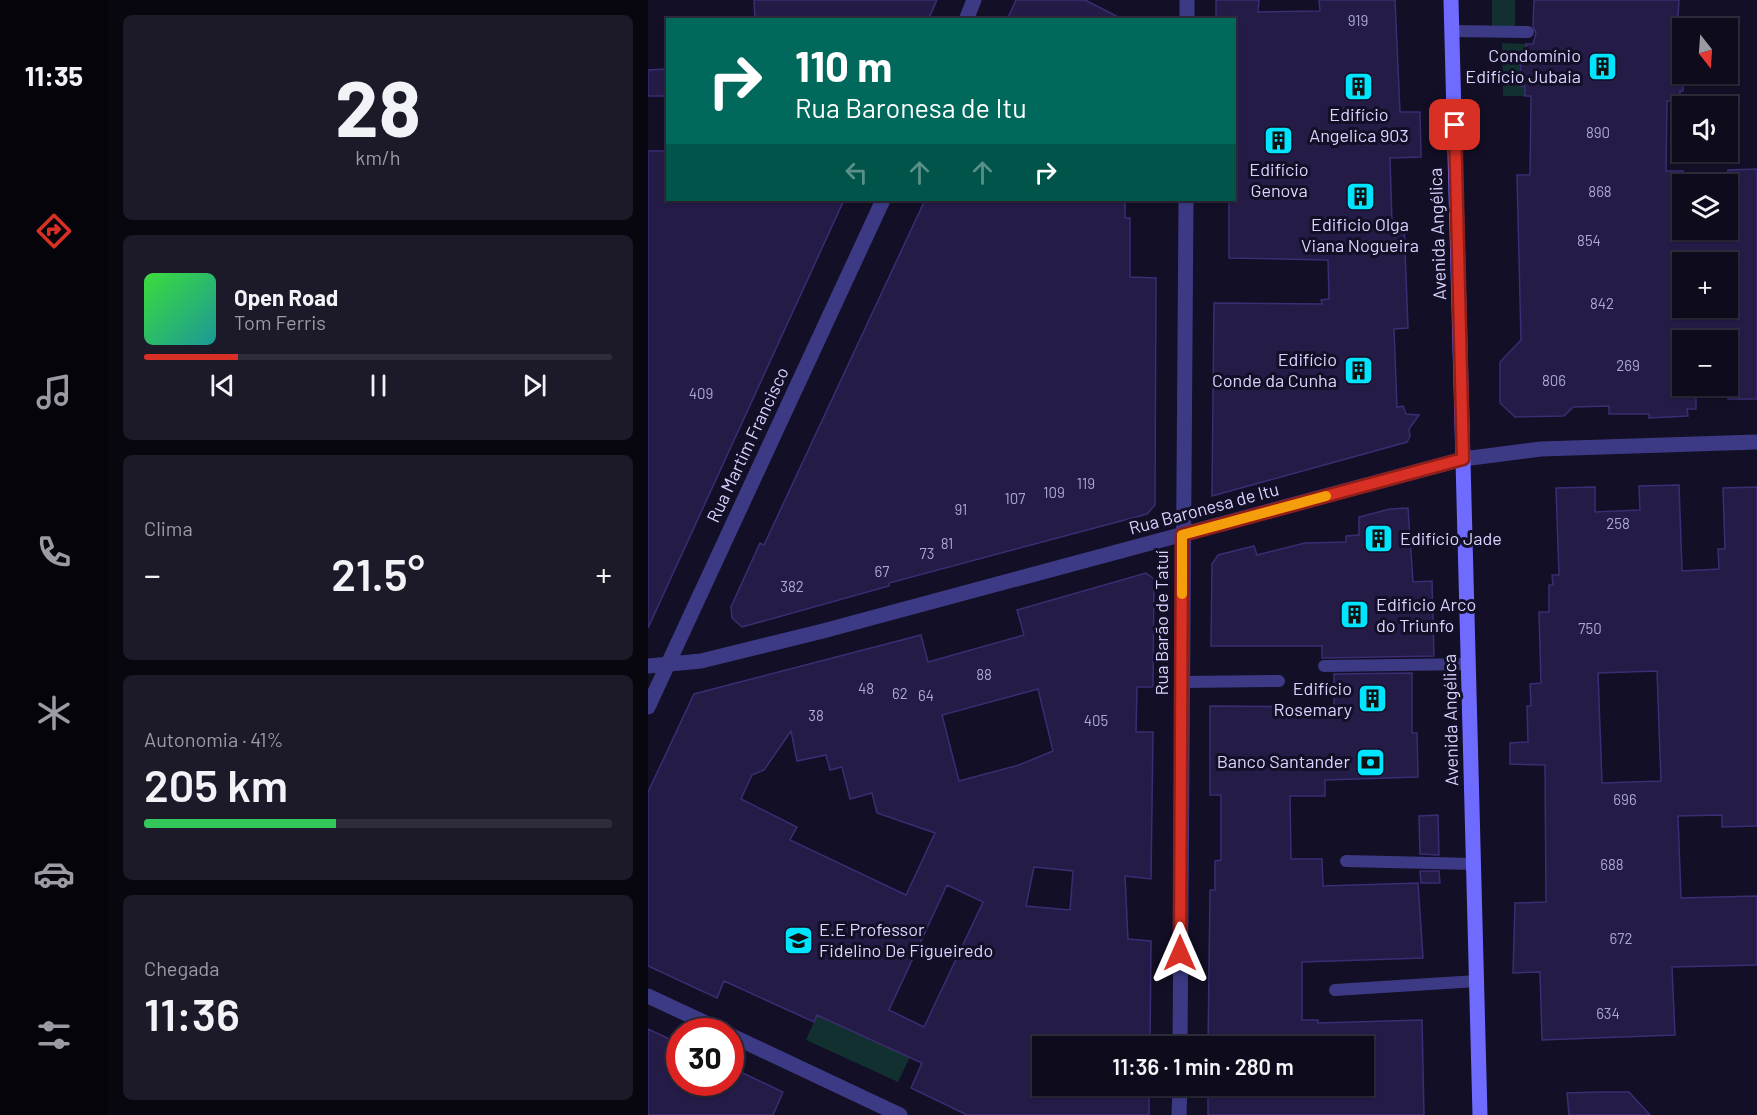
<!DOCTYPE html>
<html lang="pt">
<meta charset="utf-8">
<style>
body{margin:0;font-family:Barlow,sans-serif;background:#1c1929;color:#f1f3f6;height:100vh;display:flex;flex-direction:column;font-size:22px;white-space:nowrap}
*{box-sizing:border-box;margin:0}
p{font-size:20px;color:#9b9ba3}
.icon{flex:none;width:33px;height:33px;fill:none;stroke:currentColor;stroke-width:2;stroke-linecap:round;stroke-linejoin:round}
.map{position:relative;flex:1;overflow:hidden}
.drawer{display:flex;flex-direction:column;gap:15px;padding:15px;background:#08060f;width:540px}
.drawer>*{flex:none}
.top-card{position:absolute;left:18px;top:18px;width:570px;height:183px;border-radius:0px;box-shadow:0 2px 4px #0004,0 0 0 2px #2e2b3b;background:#00695c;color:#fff;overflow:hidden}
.needle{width:39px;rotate:163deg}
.controls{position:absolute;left:1024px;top:18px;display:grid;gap:12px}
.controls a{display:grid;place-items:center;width:66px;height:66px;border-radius:0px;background:#0e0b1c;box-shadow:0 2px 4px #0004,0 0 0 2px #2e2b3b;font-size:30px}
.speed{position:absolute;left:18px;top:1018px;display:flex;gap:12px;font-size:30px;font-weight:700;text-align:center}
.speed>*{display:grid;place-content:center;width:78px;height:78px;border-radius:50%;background:#0e0b1c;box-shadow:0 2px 4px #0004,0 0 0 2px #2e2b3b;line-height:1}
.speed .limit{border:9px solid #d22;background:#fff;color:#111}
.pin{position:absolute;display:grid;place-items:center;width:51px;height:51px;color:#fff;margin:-26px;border-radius:12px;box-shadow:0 3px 9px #0006}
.me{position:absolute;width:66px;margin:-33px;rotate:0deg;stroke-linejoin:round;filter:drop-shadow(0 0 4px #0008)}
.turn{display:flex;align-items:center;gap:21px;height:126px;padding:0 30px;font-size:27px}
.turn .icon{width:78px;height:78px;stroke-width:2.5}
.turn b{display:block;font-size:42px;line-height:51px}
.lanes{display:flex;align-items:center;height:57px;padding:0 30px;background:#0003;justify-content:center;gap:30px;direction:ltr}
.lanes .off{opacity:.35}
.big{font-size:45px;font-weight:600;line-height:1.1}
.drawer .card{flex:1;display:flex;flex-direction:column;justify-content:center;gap:9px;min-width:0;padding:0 21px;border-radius:9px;background:#1c1929}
.drawer .dial{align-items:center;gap:0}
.dial b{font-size:78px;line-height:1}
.song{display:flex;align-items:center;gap:18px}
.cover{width:72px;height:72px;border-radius:9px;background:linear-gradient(135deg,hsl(120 70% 55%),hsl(180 70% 35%))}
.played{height:6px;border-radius:3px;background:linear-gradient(90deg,#d93025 20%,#2e2b3b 20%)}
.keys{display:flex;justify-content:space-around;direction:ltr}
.heat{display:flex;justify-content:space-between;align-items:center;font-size:33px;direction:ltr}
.charge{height:9px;border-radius:4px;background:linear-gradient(90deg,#34c759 41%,#2e2b3b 0)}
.trip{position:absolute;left:384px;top:1036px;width:342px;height:60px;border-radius:0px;background:#0e0b1c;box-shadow:0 2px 4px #0004,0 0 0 2px #2e2b3b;font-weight:600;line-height:60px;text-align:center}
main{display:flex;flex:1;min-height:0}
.dock{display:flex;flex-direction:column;width:108px;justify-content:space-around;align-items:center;background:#06040b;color:#9b9ba3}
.dock .icon{width:42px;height:42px}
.dock .current{color:#d93025}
.dock b{font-size:27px;color:#f1f3f6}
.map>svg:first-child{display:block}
</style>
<main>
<nav class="dock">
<b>11:35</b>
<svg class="icon current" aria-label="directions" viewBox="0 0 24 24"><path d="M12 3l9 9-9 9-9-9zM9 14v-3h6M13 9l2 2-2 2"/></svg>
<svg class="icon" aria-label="music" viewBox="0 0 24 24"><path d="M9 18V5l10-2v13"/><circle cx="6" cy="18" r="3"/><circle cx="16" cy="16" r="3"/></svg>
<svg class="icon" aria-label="phone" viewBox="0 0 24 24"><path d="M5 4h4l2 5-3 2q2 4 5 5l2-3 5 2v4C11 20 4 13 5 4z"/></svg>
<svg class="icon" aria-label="climate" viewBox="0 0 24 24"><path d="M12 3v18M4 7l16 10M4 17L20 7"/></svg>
<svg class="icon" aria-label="car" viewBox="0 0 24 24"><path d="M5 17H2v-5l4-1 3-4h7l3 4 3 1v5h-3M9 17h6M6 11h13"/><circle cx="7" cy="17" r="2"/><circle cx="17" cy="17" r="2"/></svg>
<svg class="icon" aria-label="filters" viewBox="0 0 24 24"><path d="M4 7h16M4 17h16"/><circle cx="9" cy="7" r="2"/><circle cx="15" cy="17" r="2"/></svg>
</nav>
<section class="drawer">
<div class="card dial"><b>28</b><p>km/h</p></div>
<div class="card">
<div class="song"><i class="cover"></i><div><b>Open Road</b><p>Tom Ferris</p></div></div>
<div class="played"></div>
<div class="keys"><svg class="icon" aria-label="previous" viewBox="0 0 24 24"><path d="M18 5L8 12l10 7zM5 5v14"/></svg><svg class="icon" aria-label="pause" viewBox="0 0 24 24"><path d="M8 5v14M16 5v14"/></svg><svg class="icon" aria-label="next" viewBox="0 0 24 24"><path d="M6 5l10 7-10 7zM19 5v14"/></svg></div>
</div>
<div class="card"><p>Clima</p>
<div class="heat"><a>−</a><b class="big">21.5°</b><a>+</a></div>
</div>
<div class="card"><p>Autonomia · 41%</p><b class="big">205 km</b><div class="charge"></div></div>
<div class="card"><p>Chegada</p><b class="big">11:36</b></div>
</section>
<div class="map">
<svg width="1109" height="1115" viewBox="0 0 1109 1115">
<rect width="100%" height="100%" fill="#130f26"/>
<!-- green -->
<path fill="#12302f" d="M 844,0 L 867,0 L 867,26 L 844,26 Z
M 854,43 L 878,44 L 878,54 L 873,55 L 872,86 L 877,86 L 877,96 L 855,96 Z
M 169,1015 L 262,1057 L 250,1082 L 158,1040 Z"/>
<!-- building -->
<path fill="#241b47" stroke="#3b2d73" stroke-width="1.5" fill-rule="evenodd" d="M 106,0 L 289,0 L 280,20 L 107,20 Z
M 368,0 L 437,0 L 476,20 L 359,20 Z
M 568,0 L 611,0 L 610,12 L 672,11 L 671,0 L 747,0 L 752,112 L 772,112 L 773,157 L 742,158 L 744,223 L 756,223 L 760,328 L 746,329 L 749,407 L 755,406 L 758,414 L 771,415 L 761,429 L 762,436 L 759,442 L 564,496 L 566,303 L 674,304 L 673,300 L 681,299 L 680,260 L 581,258 L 581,200 L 586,200 L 586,20 L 568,20 Z
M 886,0 L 1031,0 L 1028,49 L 1034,49 L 1035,91 L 1032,91 L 1032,101 L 1019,101 L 1018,171 L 1035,171 L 1035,230 L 1080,230 L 1080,170 L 1109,169 L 1109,399 L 1080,399 L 1080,340 L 1035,340 L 1035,386 L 1048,386 L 1048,409 L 1039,409 L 1040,416 L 1001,418 L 1001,414 L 961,414 L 961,406 L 925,407 L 916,416 L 867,417 L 852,403 L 852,362 L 873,340 L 869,175 L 882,175 L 883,96 L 877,96 L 877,86 L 872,86 L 873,55 L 878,54 L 878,44 L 885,44 L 888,33 L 885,26 ZM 1035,262 L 1084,262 L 1085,308 L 1035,308 Z
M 20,69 L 20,96 L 0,96 L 0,70 Z
M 0,151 L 20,151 L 20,200 L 196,200 L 0,628 Z
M 277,200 L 477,201 L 477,218 L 482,218 L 482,277 L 508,278 L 507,505 L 499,514 L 241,583 L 241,586 L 94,627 L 84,618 L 83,607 L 112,543 L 116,545 Z
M 1031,485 L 1034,571 L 1071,569 L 1070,549 L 1077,549 L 1075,488 L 1109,487 L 1109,826 L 1074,827 L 1074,815 L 1030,816 L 1033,898 L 1109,896 L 1109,965 L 1024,967 L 1027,1035 L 894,1040 L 892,972 L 865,973 L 867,903 L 898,902 L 897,765 L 862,764 L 862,743 L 880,742 L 879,706 L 883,706 L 882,684 L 893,683 L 891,612 L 901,612 L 901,585 L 905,585 L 904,575 L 911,575 L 908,488 L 947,487 L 947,512 L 992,510 L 991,486 ZM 1009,671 L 1013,781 L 954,783 L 950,673 Z
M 760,508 L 765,582 L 784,581 L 786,656 L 674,658 L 674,646 L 563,646 L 564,564 L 570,555 L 606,546 L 609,555 L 657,543 L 698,542 L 698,536 L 711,535 L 711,517 L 742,509 Z
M 498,573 L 506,579 L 505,687 L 489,687 L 488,732 L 505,732 L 503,879 L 477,876 L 480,939 L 503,941 L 502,1047 L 394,1047 L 394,1086 L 501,1086 L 501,1115 L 319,1115 L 263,1088 L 274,1063 L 169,1015 L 166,1022 L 76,981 L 69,998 L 0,966 L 0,792 L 46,694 L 273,635 L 280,662 L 376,635 L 369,610 ZM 390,689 L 405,751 L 371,765 L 311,781 L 294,715 ZM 143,731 L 149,761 L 178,755 L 182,770 L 194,767 L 202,799 L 224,793 L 229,813 L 287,833 L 258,895 L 142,840 L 149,827 L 93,799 L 104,775 L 116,770 ZM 386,867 L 425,871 L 422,910 L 378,906 ZM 299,885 L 335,902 L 276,1027 L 241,1010 Z
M 764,673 L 764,733 L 769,733 L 770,777 L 677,780 L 677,796 L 642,796 L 643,859 L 674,859 L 675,886 L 770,883 L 775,958 L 654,962 L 654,1020 L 670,1020 L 670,1023 L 774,1020 L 776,1115 L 560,1115 L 560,1086 L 607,1086 L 607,1091 L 653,1092 L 653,1086 L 716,1086 L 716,1047 L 560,1047 L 562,890 L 567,890 L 567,861 L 573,860 L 573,795 L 562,795 L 562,706 L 686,707 L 686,674 Z
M 790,815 L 791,855 L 772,854 L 771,816 Z
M 772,871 L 791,871 L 792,883 L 773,883 Z
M 0,1029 L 32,1044 L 32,1083 L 82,1083 L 82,1067 L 135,1092 L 125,1115 L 0,1115 Z
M 951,1092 L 981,1092 L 1002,1115 L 921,1115 L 919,1093 Z"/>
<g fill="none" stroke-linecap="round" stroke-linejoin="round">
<!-- service -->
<path stroke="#3d3a85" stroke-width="12" d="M 804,31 L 880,32
M 676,666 L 821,664
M 534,682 L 631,681
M 698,861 L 826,864
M 687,990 L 829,981"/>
<!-- minor -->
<path stroke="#3d3a85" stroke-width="15" d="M 318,20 L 326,0
M 539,20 L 539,0
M 0,666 L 53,661 L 175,631 L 815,459 L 893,449 L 1109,442
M 0,707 L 235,200
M 0,996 L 77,1032
M 82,1035 L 252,1115
M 532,1047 L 538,200
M 531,1115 L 532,1086"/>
<!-- secondary -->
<path stroke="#6f6bff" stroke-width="15" d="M 803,0 L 832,1115"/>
</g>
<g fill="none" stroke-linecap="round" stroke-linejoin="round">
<defs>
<path id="route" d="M 532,953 L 534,535 L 815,459 L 807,125"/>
</defs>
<!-- route casing -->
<use href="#route" stroke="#8d1f18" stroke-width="15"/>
<!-- route -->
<use href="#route" stroke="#d93025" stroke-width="10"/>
<!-- slow -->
<path stroke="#f59e0b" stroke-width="10" d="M 534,594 L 534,535 L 678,496"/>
</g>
<!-- icons -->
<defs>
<symbol id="building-square" viewBox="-11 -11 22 22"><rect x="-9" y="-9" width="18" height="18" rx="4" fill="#00e5ff" stroke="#130f26"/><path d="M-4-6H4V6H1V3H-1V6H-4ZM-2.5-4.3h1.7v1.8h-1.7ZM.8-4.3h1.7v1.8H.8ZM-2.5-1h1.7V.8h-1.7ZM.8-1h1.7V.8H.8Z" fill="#111"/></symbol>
<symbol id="bank-square" viewBox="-11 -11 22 22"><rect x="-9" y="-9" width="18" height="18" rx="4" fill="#00e5ff" stroke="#130f26"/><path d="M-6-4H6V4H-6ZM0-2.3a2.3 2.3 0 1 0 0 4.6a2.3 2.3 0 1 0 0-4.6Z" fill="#111"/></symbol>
<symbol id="school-square" viewBox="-11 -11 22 22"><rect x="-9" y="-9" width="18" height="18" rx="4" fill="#00e5ff" stroke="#130f26"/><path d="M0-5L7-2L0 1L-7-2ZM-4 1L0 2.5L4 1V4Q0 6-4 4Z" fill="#111"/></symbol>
</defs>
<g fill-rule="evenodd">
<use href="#building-square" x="938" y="50" width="33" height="33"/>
<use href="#building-square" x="694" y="70" width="33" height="33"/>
<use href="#building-square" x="614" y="124" width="33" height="33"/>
<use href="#building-square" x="696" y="180" width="33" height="33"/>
<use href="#building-square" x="694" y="354" width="33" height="33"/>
<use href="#building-square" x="714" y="522" width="33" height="33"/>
<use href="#building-square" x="690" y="598" width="33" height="33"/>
<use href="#building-square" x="708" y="682" width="33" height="33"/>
<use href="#bank-square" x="706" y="746" width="33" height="33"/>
<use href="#school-square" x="134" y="924" width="33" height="33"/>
</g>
<g text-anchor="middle" stroke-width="6" stroke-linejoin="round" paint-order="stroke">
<!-- number labels -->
<g font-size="15" fill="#aca6d1">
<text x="710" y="26">919</text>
<text x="950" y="138">890</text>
<text x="952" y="197">868</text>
<text x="941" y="246">854</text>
<text x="954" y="309">842</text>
<text x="980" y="371">269</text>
<text x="906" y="386">806</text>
<text x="53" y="399">409</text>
<text x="438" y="489">119</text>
<text x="406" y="498">109</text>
<text x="367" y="504">107</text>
<text x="313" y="515">91</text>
<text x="970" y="529">258</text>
<text x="299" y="549">81</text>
<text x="279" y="559">73</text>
<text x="234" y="577">67</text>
<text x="144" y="592">382</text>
<text x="942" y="634">750</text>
<text x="336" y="680">88</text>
<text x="218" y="694">48</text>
<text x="252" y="699">62</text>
<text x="278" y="701">64</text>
<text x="168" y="721">38</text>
<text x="448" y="726">405</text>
<text x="977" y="805">696</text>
<text x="964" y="870">688</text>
<text x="973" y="944">672</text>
<text x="960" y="1019">634</text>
</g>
<!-- poi labels -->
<g font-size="18" fill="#d9d4ff" stroke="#130f26" text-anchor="end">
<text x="933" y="62">Condomínio<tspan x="933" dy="21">Edifício Jubaia</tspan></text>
<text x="711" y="121" text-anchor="middle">Edifício<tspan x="711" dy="21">Angelica 903</tspan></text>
<text x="631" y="176" text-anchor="middle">Edifício<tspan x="631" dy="21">Genova</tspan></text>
<text x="712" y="231" text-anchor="middle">Edificio Olga<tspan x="712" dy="21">Viana Nogueira</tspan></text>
<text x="689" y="366">Edifício<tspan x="689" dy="21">Conde da Cunha</tspan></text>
<text x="752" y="545" text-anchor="start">Edifício Jade</text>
<text x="728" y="611" text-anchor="start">Edificio Arco<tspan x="728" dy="21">do Triunfo</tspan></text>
<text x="704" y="695">Edifício<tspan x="704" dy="21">Rosemary</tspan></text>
<text x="702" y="768">Banco Santander</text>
<text x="171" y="936" text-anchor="start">E.E Professor<tspan x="171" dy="21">Fidelino De Figueiredo</tspan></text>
</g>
<!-- street labels -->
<g font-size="18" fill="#d9d4ff" stroke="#130f26">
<text transform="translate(790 234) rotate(-92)" y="6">Avenida Angélica</text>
<text transform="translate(100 445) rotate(-65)" y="6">Rua Martim Francisco</text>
<text transform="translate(556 509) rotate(-15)" y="6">Rua Baronesa de Itu</text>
<text transform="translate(514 623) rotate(-90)" y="6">Rua Barão de Tatuí</text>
<text transform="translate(803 720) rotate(-91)" y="6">Avenida Angélica</text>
</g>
</g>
</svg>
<div class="controls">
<a><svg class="needle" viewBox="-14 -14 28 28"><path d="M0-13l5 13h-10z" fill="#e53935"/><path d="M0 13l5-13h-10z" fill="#9b9ba3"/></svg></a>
<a><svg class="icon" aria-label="sound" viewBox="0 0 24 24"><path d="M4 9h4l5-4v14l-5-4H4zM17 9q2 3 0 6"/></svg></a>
<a><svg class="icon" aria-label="layers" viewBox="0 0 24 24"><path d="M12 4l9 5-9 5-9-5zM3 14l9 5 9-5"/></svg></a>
<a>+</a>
<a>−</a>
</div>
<div class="speed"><div class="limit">30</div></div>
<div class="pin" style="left:807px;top:125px;background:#d93025"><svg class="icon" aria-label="arrive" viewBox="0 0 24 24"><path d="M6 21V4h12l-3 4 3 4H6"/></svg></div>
<svg class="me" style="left:532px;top:953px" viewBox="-20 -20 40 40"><path d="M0-17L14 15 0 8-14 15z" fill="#d93025" stroke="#fff" stroke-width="4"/></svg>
<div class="trip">11:36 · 1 min · 280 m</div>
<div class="top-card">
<div class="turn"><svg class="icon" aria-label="right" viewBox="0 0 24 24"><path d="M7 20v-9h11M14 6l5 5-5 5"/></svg><div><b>110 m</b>Rua Baronesa de Itu</div></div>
<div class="lanes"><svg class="icon off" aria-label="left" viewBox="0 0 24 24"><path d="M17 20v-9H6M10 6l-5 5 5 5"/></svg><svg class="icon off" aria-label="ahead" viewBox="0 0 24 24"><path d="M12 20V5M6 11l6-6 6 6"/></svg><svg class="icon off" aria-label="ahead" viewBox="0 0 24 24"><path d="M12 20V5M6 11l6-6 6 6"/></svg><svg class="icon" aria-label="right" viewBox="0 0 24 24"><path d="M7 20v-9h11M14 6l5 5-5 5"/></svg></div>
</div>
</div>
</main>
